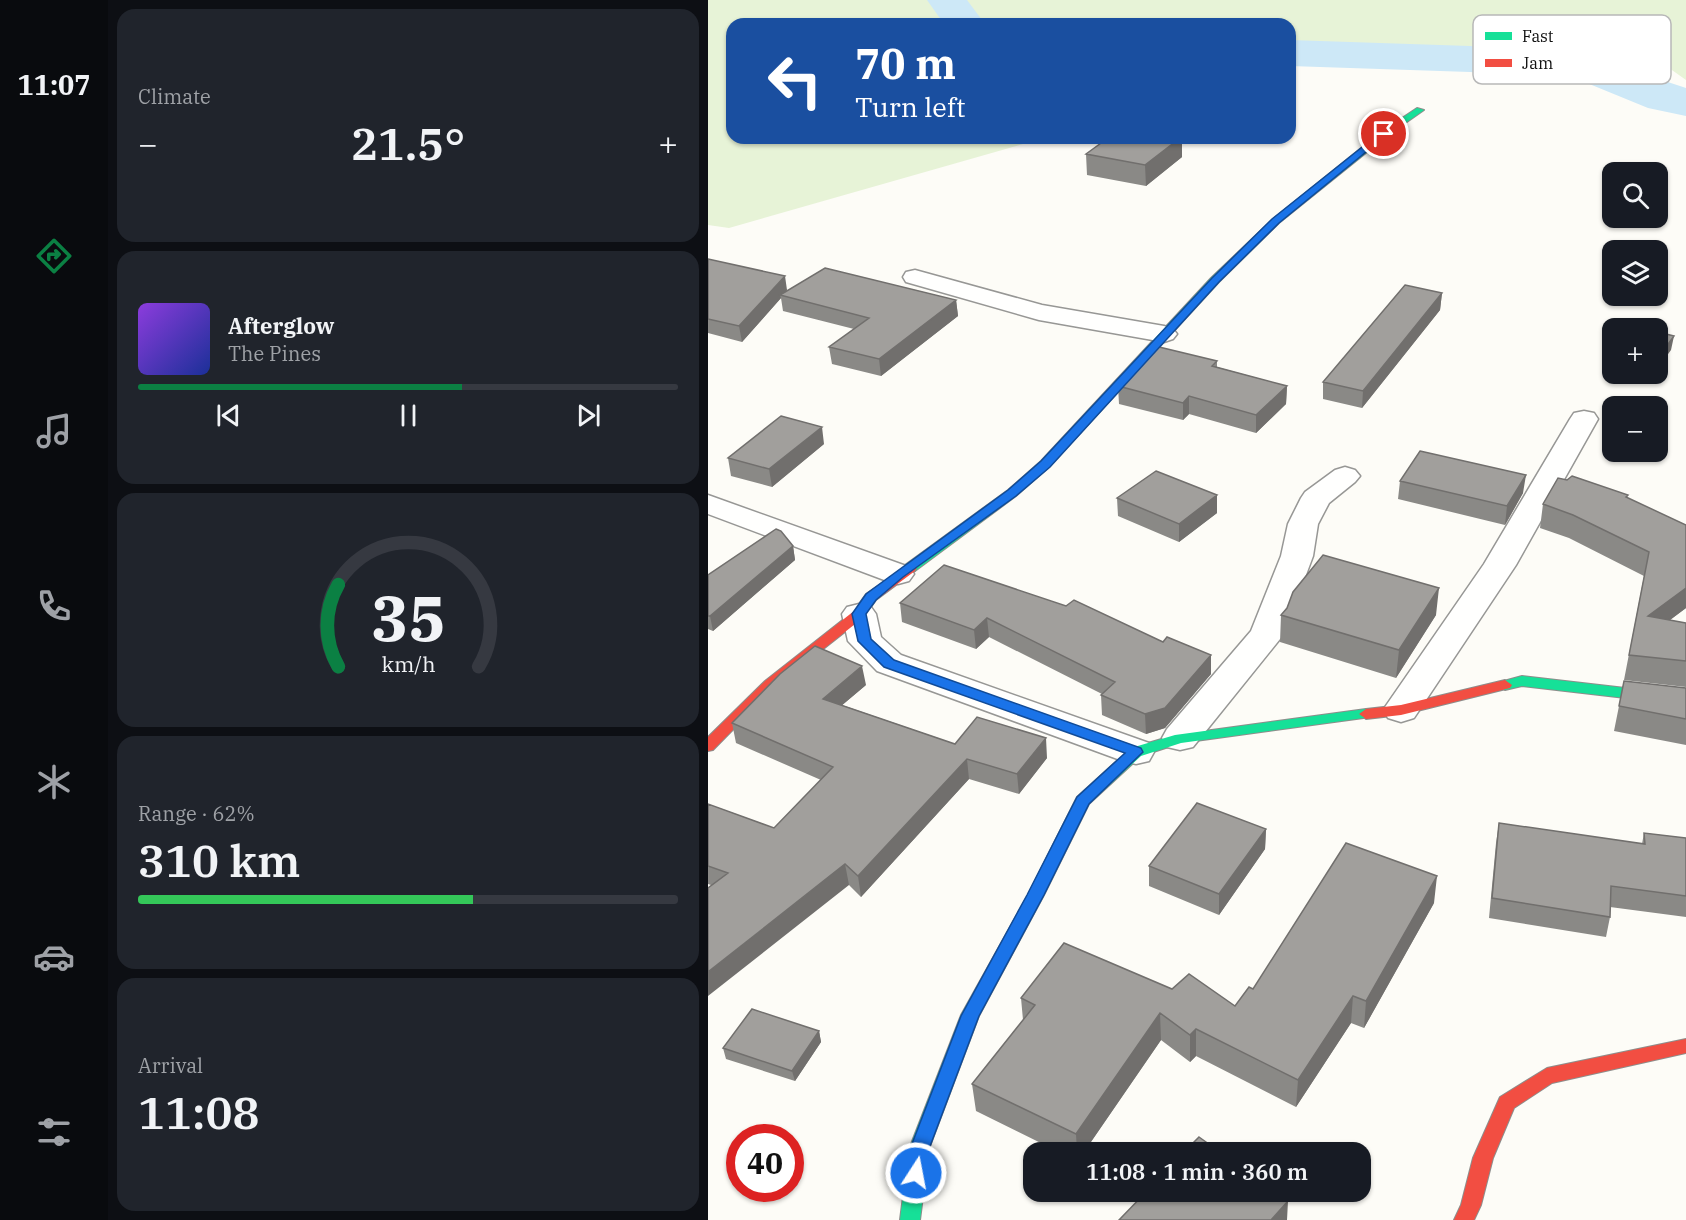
<!DOCTYPE html>
<meta charset="utf-8">
<style>
body{margin:0;font-family:"IBM Plex Serif",serif;background:#20242c;color:#f1f3f6;height:100vh;display:flex;flex-direction:column;font-size:22px;white-space:nowrap}
*{box-sizing:border-box;margin:0}
p{font-size:20px;color:#9ea1a6}
.icon{flex:none;width:33px;height:33px;fill:none;stroke:currentColor;stroke-width:2;stroke-linecap:round;stroke-linejoin:round}
.map{position:relative;flex:1;overflow:hidden}
.sheet{display:flex;flex-direction:column;gap:9px;padding:9px;background:#0d0f14;width:600px}
.sheet>*{flex:none}
.guide{position:absolute;left:18px;top:18px;width:570px;height:126px;border-radius:18px;box-shadow:0 2px 4px #0004;background:#1a4fa0;color:#fff;overflow:hidden}
.fabs{position:absolute;left:894px;top:162px;display:grid;gap:12px}
.fabs a{display:grid;place-items:center;width:66px;height:66px;border-radius:12px;background:#171b24;box-shadow:0 2px 4px #0004;font-size:30px}
.speed{position:absolute;left:18px;top:1124px;display:flex;gap:12px;font-size:30px;font-weight:700;text-align:center}
.speed>*{display:grid;place-content:center;width:78px;height:78px;border-radius:50%;background:#171b24;box-shadow:0 2px 4px #0004;line-height:1}
.speed .limit{border:9px solid #d22;background:#fff;color:#111}
.pin{position:absolute;display:grid;place-items:center;width:51px;height:51px;color:#fff;margin:-26px;border:3px solid #fff;border-radius:50%;box-shadow:0 2px 6px #0007}
.me{position:absolute;width:66px;margin:-33px;rotate:11deg;stroke-linejoin:round;filter:drop-shadow(0 0 4px #0008)}
.turn{display:flex;align-items:center;gap:21px;height:126px;padding:0 30px;font-size:27px}
.turn .icon{width:78px;height:78px;stroke-width:2.5}
.turn b{display:block;font-size:42px;line-height:51px}
.big{font-size:45px;font-weight:600;line-height:1.1}
.sheet .tile{flex:1;display:flex;flex-direction:column;justify-content:center;gap:9px;min-width:0;padding:0 21px;border-radius:18px;background:#20242c}
.sheet .dial{align-items:center;gap:0}
.dial svg{height:156px;overflow:visible;fill:none;stroke:#363941;stroke-width:7;stroke-linecap:round;text-anchor:middle}
.dial text{fill:#f1f3f6;stroke:none}
.song{display:flex;align-items:center;gap:18px}
.cover{width:72px;height:72px;border-radius:9px;background:linear-gradient(135deg,hsl(270 70% 55%),hsl(230 70% 35%))}
.played{height:6px;border-radius:3px;background:linear-gradient(90deg,#0b8043 60%,#363941 60%)}
.keys{display:flex;justify-content:space-around;direction:ltr}
.heat{display:flex;justify-content:space-between;align-items:center;font-size:33px;direction:ltr}
.charge{height:9px;border-radius:4px;background:linear-gradient(90deg,#34c759 62%,#363941 0)}
.trip{position:absolute;left:315px;top:1142px;width:348px;height:60px;border-radius:18px;background:#171b24;box-shadow:0 2px 4px #0004;font-weight:600;line-height:60px;text-align:center}
main{display:flex;flex:1;min-height:0}
.menu{display:flex;flex-direction:column;width:108px;justify-content:space-around;align-items:center;background:#090b0e;color:#9ea1a6}
.menu .icon{width:42px;height:42px}
.menu .on{color:#0b8043}
.menu b{font-size:27px;color:#f1f3f6}
.map>svg:first-child{display:block}
</style>
<main>
<nav class="menu">
<b>11:07</b>
<svg class="icon on" aria-label="directions" viewBox="0 0 24 24"><path d="M12 3l9 9-9 9-9-9zM9 14v-3h6M13 9l2 2-2 2"/></svg>
<svg class="icon" aria-label="music" viewBox="0 0 24 24"><path d="M9 18V5l10-2v13"/><circle cx="6" cy="18" r="3"/><circle cx="16" cy="16" r="3"/></svg>
<svg class="icon" aria-label="phone" viewBox="0 0 24 24"><path d="M5 4h4l2 5-3 2q2 4 5 5l2-3 5 2v4C11 20 4 13 5 4z"/></svg>
<svg class="icon" aria-label="climate" viewBox="0 0 24 24"><path d="M12 3v18M4 7l16 10M4 17L20 7"/></svg>
<svg class="icon" aria-label="car" viewBox="0 0 24 24"><path d="M5 17H2v-5l4-1 3-4h7l3 4 3 1v5h-3M9 17h6M6 11h13"/><circle cx="7" cy="17" r="2"/><circle cx="17" cy="17" r="2"/></svg>
<svg class="icon" aria-label="filters" viewBox="0 0 24 24"><path d="M4 7h16M4 17h16"/><circle cx="9" cy="7" r="2"/><circle cx="15" cy="17" r="2"/></svg>
</nav>
<section class="sheet">
<div class="tile"><p>Climate</p>
<div class="heat"><a>−</a><b class="big">21.5°</b><a>+</a></div>
</div>
<div class="tile">
<div class="song"><i class="cover"></i><div><b>Afterglow</b><p>The Pines</p></div></div>
<div class="played"></div>
<div class="keys"><svg class="icon" aria-label="previous" viewBox="0 0 24 24"><path d="M18 5L8 12l10 7zM5 5v14"/></svg><svg class="icon" aria-label="pause" viewBox="0 0 24 24"><path d="M8 5v14M16 5v14"/></svg><svg class="icon" aria-label="next" viewBox="0 0 24 24"><path d="M6 5l10 7-10 7zM19 5v14"/></svg></div>
</div>
<div class="tile dial"><svg viewBox="0 0 100 80">
<path d="M14 69A42 42 0 1 1 86 69"/>
<path d="M14 69A42 42 0 0 1 14 27" stroke="#0b8043"/>
<text x="50" y="56" font-size="32" font-weight="700">35</text>
<text x="50" y="72" font-size="11">km/h</text>
</svg></div>
<div class="tile"><p>Range · 62%</p><b class="big">310 km</b><div class="charge"></div></div>
<div class="tile"><p>Arrival</p><b class="big">11:08</b></div>
</section>
<div class="map">
<svg width="978" height="1220" viewBox="0 0 978 1220">
<rect width="100%" height="100%" fill="#fdfcf7"/>
<!-- green -->
<path fill="#e7f3d7" d="M 0,0 L 978,0 L 978,80 L 954,63 L 652,47 L 582,67 L 582,24 L 24,24 L 24,138 L 336,138 L 21,228 L 0,225 Z"/>
<g fill="none" stroke-linecap="round" stroke-linejoin="round">
<!-- river -->
<path fill="#cde8f7" fill-rule="evenodd" d="M 219,0 L 259,0 L 277,24 L 236,24 Z
M 582,40 L 762,46 L 881,56 L 978,88 L 978,116 L 940,108 L 874,81 L 762,72 L 582,66 Z"/>
<defs>
<path id="street" d="M 207,270 L 334,305 L 456,326 L 465,329 L 469,334 L 465,339 L 456,342 L 331,320 L 198,282 L 195,277 L 198,272 Z
M 876,411 L 886,413 L 890,419 L 808,565 L 706,718 L 693,722 L 680,718 L 675,710 L 776,564 L 862,419 L 866,413 Z
M 637,467 L 647,470 L 652,476 L 647,482 L 621,503 L 610,524 L 605,556 L 576,634 L 485,747 L 472,750 L 459,747 L 454,738 L 459,729 L 543,631 L 573,556 L 580,524 L 593,498 L 597,492 L 627,470 Z
M 0,495 L 201,567 L 206,574 L 201,581 L 190,584 L 179,581 L 0,514 Z
M 151,604 L 163,607 L 168,614 L 173,637 L 193,655 L 441,743 L 446,752 L 441,761 L 428,764 L 415,761 L 169,671 L 140,641 L 134,614 L 139,607 Z"/>
<path id="fast" d="M 709,108 L 716,110 L 679,136 L 571,223 L 511,282 L 341,467 L 308,496 L 207,571 L 197,571 L 195,568 L 197,565 L 300,490 L 333,461 L 503,278 L 565,219 L 673,132 Z
M 814,676 L 978,695 L 978,705 L 814,686 L 797,690 L 790,685 L 792,682 Z
M 658,709 L 665,714 L 663,717 L 473,743 L 433,756 L 381,804 L 336,895 L 271,1016 L 221,1149 L 212,1220 L 192,1220 L 201,1149 L 253,1015 L 320,895 L 369,797 L 423,748 L 467,735 Z"/>
<path id="jam" d="M 202,564 L 207,565 L 209,568 L 207,571 L 168,600 L 156,617 L 67,687 L 5,750 L 0,751 L 0,737 L 57,681 L 146,611 L 158,594 Z
M 797,680 L 804,685 L 802,688 L 693,715 L 658,719 L 651,714 L 658,709 L 693,705 Z
M 978,1039 L 978,1053 L 844,1083 L 806,1108 L 785,1158 L 773,1205 L 766,1220 L 746,1220 L 753,1205 L 765,1158 L 792,1097 L 839,1068 Z"/>
</defs>
<!-- street casing -->
<use href="#street" stroke="#979795" stroke-width="3"/>
<!-- fast casing -->
<use href="#fast" stroke="#8e8d8b" stroke-width="2"/>
<!-- jam casing -->
<use href="#jam" stroke="#8e8d8b" stroke-width="2"/>
<!-- street -->
<use href="#street" fill="#fffffe" fill-rule="evenodd"/>
<!-- fast -->
<use href="#fast" fill="#16e098" fill-rule="evenodd"/>
<!-- jam -->
<use href="#jam" fill="#f24e42" fill-rule="evenodd"/>
</g>
<!-- wall -->
<path fill="#8a8986" d="M 400,138 L 474,138 L 474,157 L 438,186 L 379,175 L 378,154 Z
M 0,259 L 79,290 L 78,292 L 248,300 L 250,316 L 173,376 L 124,364 L 121,347 L 146,329 L 75,311 L 73,298 L 34,342 L 0,333 Z
M 734,293 L 732,310 L 654,408 L 615,399 L 615,382 Z
M 904,352 L 904,372 L 898,371 L 900,357 Z
M 509,361 L 509,367 L 579,386 L 578,404 L 548,433 L 481,414 L 475,420 L 411,404 L 410,386 Z
M 910,374 L 946,374 L 941,381 Z
M 116,444 L 64,487 L 23,476 L 20,458 Z
M 692,481 L 815,493 L 797,525 L 690,499 Z
M 509,495 L 509,513 L 471,542 L 410,516 L 409,498 Z
M 920,495 L 919,498 L 978,525 L 978,608 L 962,620 L 978,623 L 978,687 L 916,680 L 936,576 L 861,538 L 832,528 L 835,504 Z
M 85,546 L 87,560 L 5,631 L 0,629 L 0,575 Z
M 192,603 L 455,642 L 503,655 L 503,674 L 457,728 L 438,734 L 394,715 L 393,695 L 394,694 L 281,637 L 268,649 L 194,622 Z
M 573,615 L 728,615 L 688,678 L 572,642 Z
M 916,681 L 978,688 L 978,745 L 906,731 Z
M 158,685 L 134,705 L 247,744 L 339,758 L 311,794 L 261,779 L 153,897 L 141,885 L 3,885 L 0,884 L 0,804 L 66,828 L 113,780 L 28,743 L 24,723 Z
M 791,823 L 934,844 L 936,833 L 978,838 L 978,917 L 902,907 L 902,917 L 898,937 L 781,918 L 788,843 Z
M 558,829 L 557,849 L 511,915 L 441,886 L 441,866 Z
M 726,903 L 656,1028 L 643,1023 L 588,1107 L 488,1056 L 482,1062 L 453,1040 L 376,1152 L 351,1152 L 268,1111 L 264,1084 L 315,1020 L 313,998 L 464,989 L 527,1006 L 545,989 Z
M 111,1031 L 113,1042 L 87,1081 L 18,1059 L 15,1048 Z"/>
<!-- shaded-wall -->
<path fill="#716f6d" d="M 472,138 L 474,138 L 474,157 L 438,186 L 437,165 Z
M 77,276 L 79,290 L 74,296 L 72,295 L 73,298 L 34,342 L 31,326 Z
M 734,293 L 732,310 L 654,408 L 655,391 Z
M 248,300 L 250,316 L 173,376 L 171,359 Z
M 966,336 L 963,350 L 950,368 L 950,358 Z
M 942,374 L 946,374 L 941,381 Z
M 579,386 L 578,404 L 548,433 L 548,415 Z
M 481,396 L 481,414 L 475,420 L 475,403 Z
M 114,427 L 116,444 L 64,487 L 61,469 Z
M 818,475 L 815,493 L 797,525 L 799,506 Z
M 509,495 L 509,513 L 471,542 L 471,524 Z
M 85,546 L 87,560 L 5,631 L 2,616 Z
M 731,588 L 728,615 L 688,678 L 691,650 Z
M 978,588 L 978,608 L 935,640 L 940,616 Z
M 279,618 L 281,637 L 268,649 L 266,630 Z
M 503,655 L 503,674 L 457,728 L 438,734 L 437,714 Z
M 154,666 L 158,685 L 119,718 L 115,699 Z
M 338,738 L 339,758 L 311,794 L 309,774 Z
M 259,759 L 261,779 L 153,897 L 150,876 Z
M 558,829 L 557,849 L 511,915 L 511,894 Z
M 137,864 L 141,885 L 0,996 L 0,972 Z
M 729,876 L 726,903 L 656,1028 L 658,1001 Z
M 645,996 L 643,1023 L 588,1107 L 590,1080 Z
M 452,1013 L 453,1040 L 376,1152 L 369,1152 L 368,1134 Z
M 488,1029 L 488,1056 L 482,1062 L 482,1035 Z
M 111,1031 L 113,1042 L 87,1081 L 84,1071 Z
M 580,1201 L 579,1220 L 563,1220 Z"/>
<!-- building -->
<path fill="#a19f9c" stroke="#716f6d" stroke-width="1.5" d="M 400,138 L 472,138 L 437,165 L 378,154 Z
M 0,259 L 77,276 L 31,326 L 0,319 Z
M 117,268 L 248,300 L 171,359 L 121,347 L 161,318 L 72,295 Z
M 697,285 L 734,293 L 655,391 L 615,382 Z
M 950,332 L 966,336 L 950,358 Z
M 447,346 L 509,361 L 504,366 L 579,386 L 548,415 L 481,396 L 475,403 L 410,386 Z
M 904,352 L 904,358 L 900,357 Z
M 73,416 L 114,427 L 61,469 L 20,458 Z
M 712,451 L 818,475 L 799,506 L 692,481 Z
M 448,471 L 509,495 L 471,524 L 409,498 Z
M 864,476 L 920,495 L 918,497 L 978,525 L 978,588 L 940,616 L 978,623 L 978,661 L 921,655 L 941,552 L 865,515 L 835,504 L 850,478 L 859,480 Z
M 68,529 L 73,531 L 85,546 L 2,616 L 0,616 L 0,575 Z
M 615,555 L 731,588 L 691,650 L 573,615 L 579,608 L 585,592 Z
M 236,565 L 358,606 L 366,600 L 455,642 L 459,637 L 503,655 L 457,708 L 437,714 L 393,695 L 407,682 L 279,618 L 266,630 L 192,603 Z
M 107,646 L 154,666 L 115,699 L 247,744 L 269,717 L 338,738 L 309,774 L 259,759 L 150,876 L 137,864 L 0,972 L 0,888 L 20,873 L 0,866 L 0,804 L 66,828 L 125,767 L 24,723 L 72,674 Z
M 916,681 L 978,688 L 978,719 L 911,706 Z
M 489,803 L 558,829 L 511,894 L 441,866 Z
M 791,823 L 937,844 L 936,833 L 978,838 L 978,896 L 903,886 L 902,917 L 784,898 Z
M 638,843 L 729,876 L 658,1001 L 645,996 L 590,1080 L 488,1029 L 482,1035 L 452,1013 L 368,1134 L 264,1084 L 327,1005 L 313,998 L 356,943 L 464,989 L 481,974 L 527,1006 L 541,987 L 545,989 Z
M 44,1009 L 111,1031 L 84,1071 L 15,1048 Z
M 491,1137 L 512,1152 L 476,1152 Z
M 439,1191 L 566,1191 L 580,1201 L 563,1220 L 411,1220 Z"/>
<!-- route -->
<path fill="#1a73e8" stroke="#114b97" stroke-width="1.5" d="M 673,132 L 680,134 L 571,223 L 511,282 L 342,467 L 308,496 L 195,577 L 168,600 L 158,614 L 163,639 L 186,660 L 433,748 L 435,752 L 381,804 L 336,895 L 271,1016 L 221,1149 L 215,1179 L 208,1182 L 201,1179 L 198,1173 L 202,1149 L 253,1016 L 319,895 L 369,797 L 417,753 L 176,667 L 150,641 L 144,614 L 158,594 L 300,490 L 333,461 L 504,278 L 564,219 Z"/>
<!-- legend -->
<rect x="765" y="15" width="198" height="69" rx="9" fill="#fff" stroke="#b8b8b8" stroke-width="1.5"/>
<rect x="777" y="32" width="27" height="8" fill="#16e098"/>
<rect x="777" y="59" width="27" height="8" fill="#f24e42"/>
<g font-size="16" fill="#111">
<text x="814" y="42">Fast</text>
<text x="814" y="69">Jam</text>
</g>
</svg>
<div class="fabs">
<a><svg class="icon" aria-label="search" viewBox="0 0 24 24"><circle cx="10" cy="10" r="6"/><path d="M15 15l6 6"/></svg></a>
<a><svg class="icon" aria-label="layers" viewBox="0 0 24 24"><path d="M12 4l9 5-9 5-9-5zM3 14l9 5 9-5"/></svg></a>
<a>+</a>
<a>−</a>
</div>
<div class="speed"><div class="limit">40</div></div>
<div class="pin" style="left:676px;top:134px;background:#d93025"><svg class="icon" aria-label="arrive" viewBox="0 0 24 24"><path d="M6 21V4h12l-3 4 3 4H6"/></svg></div>
<svg class="me" style="left:208px;top:1173px" viewBox="-20 -20 40 40"><circle r="17" fill="#1a73e8" stroke="#fff" stroke-width="3"/><path d="M0-11L8 9 0 5-8 9z" fill="#fff"/></svg>
<div class="trip">11:08 · 1 min · 360 m</div>
<div class="guide">
<div class="turn"><svg class="icon" aria-label="left" viewBox="0 0 24 24"><path d="M17 20v-9H6M10 6l-5 5 5 5"/></svg><div><b>70 m</b>Turn left</div></div>
</div>
</div>
</main>
